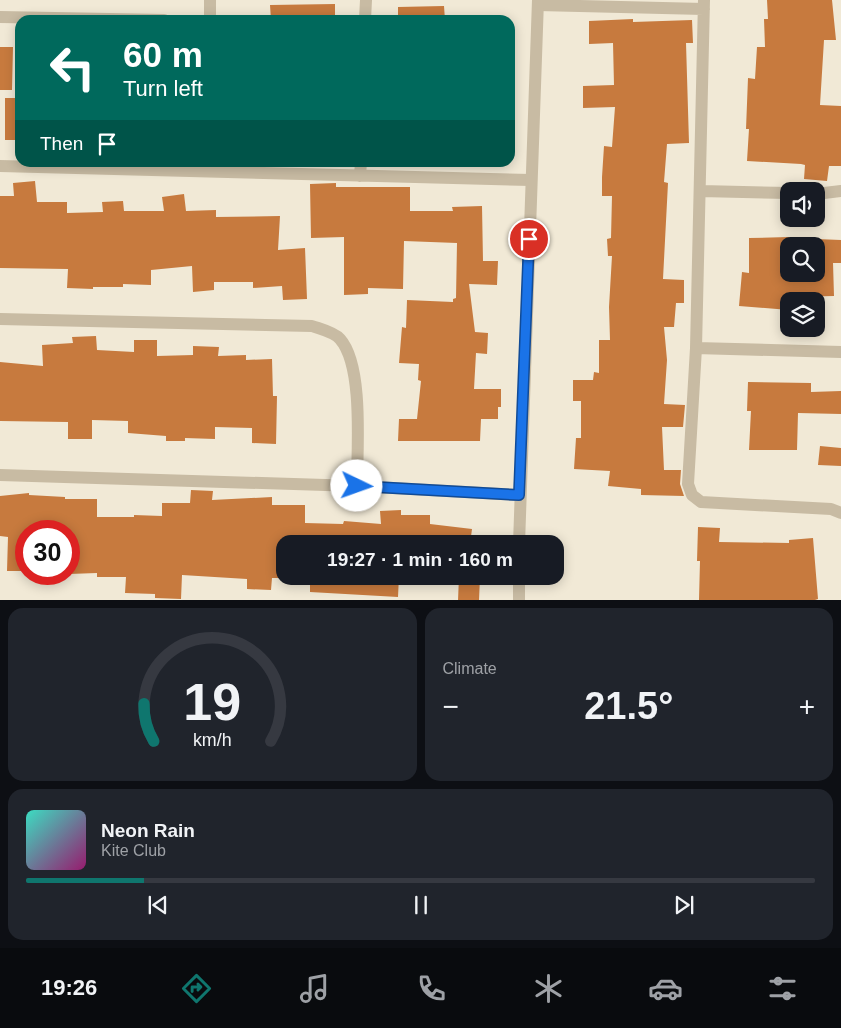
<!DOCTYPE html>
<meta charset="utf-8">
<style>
body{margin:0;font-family:Helvetica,sans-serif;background:#20242c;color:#f1f3f6;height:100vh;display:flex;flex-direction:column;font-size:19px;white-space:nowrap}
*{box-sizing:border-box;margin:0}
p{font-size:16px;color:#9ea1a6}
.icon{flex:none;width:28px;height:28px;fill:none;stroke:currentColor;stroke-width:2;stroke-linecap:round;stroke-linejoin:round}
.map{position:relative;height:600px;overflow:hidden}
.side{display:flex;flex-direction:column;gap:8px;padding:8px;background:#0d0f14;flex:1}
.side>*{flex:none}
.hud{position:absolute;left:15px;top:15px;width:500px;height:152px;border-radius:15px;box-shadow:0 2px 12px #0003;background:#00695c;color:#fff;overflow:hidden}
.buttons{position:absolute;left:780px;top:182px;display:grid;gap:10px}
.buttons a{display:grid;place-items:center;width:45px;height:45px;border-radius:10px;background:#171b24;box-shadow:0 2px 12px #0003;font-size:25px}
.speed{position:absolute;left:15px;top:520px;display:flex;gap:10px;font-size:25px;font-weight:700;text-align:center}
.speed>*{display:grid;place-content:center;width:65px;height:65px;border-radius:50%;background:#171b24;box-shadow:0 2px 12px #0003;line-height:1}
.speed .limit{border:8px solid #d22;background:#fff;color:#111}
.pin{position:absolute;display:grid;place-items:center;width:42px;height:42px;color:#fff;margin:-21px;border:2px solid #fff;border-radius:50%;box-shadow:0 1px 5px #0007}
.me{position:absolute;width:55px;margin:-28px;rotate:93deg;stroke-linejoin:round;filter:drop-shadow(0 0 4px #0008)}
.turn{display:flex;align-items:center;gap:18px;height:105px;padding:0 25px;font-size:22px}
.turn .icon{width:65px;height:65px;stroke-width:2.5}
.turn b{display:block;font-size:35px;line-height:42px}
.then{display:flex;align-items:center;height:48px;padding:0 25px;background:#0003;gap:10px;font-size:19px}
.big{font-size:38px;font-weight:600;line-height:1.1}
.side .card{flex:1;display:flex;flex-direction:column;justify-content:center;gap:8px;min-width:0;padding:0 18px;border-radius:15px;background:#20242c}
.side .dial{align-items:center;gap:0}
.dial svg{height:130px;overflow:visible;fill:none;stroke:#363941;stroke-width:7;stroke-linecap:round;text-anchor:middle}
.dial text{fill:#f1f3f6;stroke:none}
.song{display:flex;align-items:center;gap:15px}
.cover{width:60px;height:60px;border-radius:8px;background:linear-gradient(135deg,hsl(170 70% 55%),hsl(320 70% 35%))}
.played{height:5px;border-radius:2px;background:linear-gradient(90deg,#0f766e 15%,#363941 15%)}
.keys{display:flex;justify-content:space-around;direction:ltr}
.heat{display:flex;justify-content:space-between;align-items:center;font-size:28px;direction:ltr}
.side .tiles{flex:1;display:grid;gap:8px;grid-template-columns:1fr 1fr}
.card:last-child{grid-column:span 2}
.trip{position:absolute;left:276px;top:535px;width:288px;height:50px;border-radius:15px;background:#171b24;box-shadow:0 2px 12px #0003;font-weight:600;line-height:50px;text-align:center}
.tabs{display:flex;height:80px;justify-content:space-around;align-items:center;background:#090b0e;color:#9ea1a6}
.tabs .icon{width:35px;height:35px}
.tabs .active{color:#0f766e}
.tabs b{font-size:22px;color:#f1f3f6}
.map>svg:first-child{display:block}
</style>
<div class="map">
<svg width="841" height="601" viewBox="0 0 841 601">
<rect width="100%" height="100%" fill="#f1e9d6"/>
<!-- building -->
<path fill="#c77a3e" d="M 767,0 L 832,0 L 836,40 L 824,40 L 820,105 L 841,106 L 841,166 L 829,166 L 827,181 L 804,179 L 805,165 L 801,164 L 747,161 L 749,129 L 746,129 L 748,78 L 755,79 L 757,47 L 765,47 L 764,19 L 768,19 Z
M 335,4 L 335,18 L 271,20 L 270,5 Z
M 444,6 L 445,20 L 398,20 L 398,7 Z
M 633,19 L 633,22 L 692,20 L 693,43 L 686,43 L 689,143 L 667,144 L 664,182 L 668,183 L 663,279 L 684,280 L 684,303 L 676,303 L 674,327 L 664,327 L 667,360 L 664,404 L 685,405 L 683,427 L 662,427 L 664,470 L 681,470 L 680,484 L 684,496 L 641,495 L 641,489 L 608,486 L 610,471 L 574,469 L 576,438 L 581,438 L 581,401 L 573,401 L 573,380 L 593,380 L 594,372 L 599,373 L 599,340 L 610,340 L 609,307 L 612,256 L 608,256 L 607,239 L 611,238 L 612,196 L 602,196 L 602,177 L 604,146 L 612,147 L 615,107 L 583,108 L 583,86 L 614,85 L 613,43 L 589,44 L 589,21 Z
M 0,47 L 13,47 L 12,90 L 0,90 Z
M 5,98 L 20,98 L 20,140 L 5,140 Z
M 35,181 L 37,202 L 67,202 L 67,213 L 103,212 L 102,202 L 123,201 L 124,211 L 164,211 L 162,197 L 184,194 L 186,211 L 216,210 L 216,217 L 280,216 L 278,250 L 305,248 L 307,299 L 283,300 L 282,286 L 253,288 L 253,282 L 214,282 L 214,290 L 193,292 L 192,266 L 151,270 L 151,285 L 123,284 L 123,287 L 93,287 L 93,289 L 67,288 L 68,269 L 0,268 L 0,196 L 14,196 L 13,183 Z
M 336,183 L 336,187 L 410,187 L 410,211 L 453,211 L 452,207 L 482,206 L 483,261 L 498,261 L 497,285 L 469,284 L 475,332 L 488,333 L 487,354 L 476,353 L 474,389 L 501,389 L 501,407 L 498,407 L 498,419 L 481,419 L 480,441 L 398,441 L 399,419 L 417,419 L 421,381 L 418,380 L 419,364 L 399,363 L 402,327 L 406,328 L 407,300 L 453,302 L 453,299 L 456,298 L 457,243 L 404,241 L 403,289 L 368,288 L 368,294 L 344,295 L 344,237 L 311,238 L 310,184 Z
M 789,237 L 789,274 L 816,274 L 816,239 L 841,240 L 841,263 L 833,263 L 834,296 L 792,297 L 791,301 L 789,301 L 789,310 L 739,306 L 742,272 L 749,273 L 749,238 Z
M 96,336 L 97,350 L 134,352 L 134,340 L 157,340 L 157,356 L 193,355 L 193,346 L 219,347 L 218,356 L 246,355 L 246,360 L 272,359 L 273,396 L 277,396 L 276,444 L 252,443 L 252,428 L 215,427 L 215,439 L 185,438 L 185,441 L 166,441 L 166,436 L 128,433 L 128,421 L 92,420 L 92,439 L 68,439 L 68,422 L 0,421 L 0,362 L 43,366 L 42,345 L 73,343 L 72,337 Z
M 748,382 L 811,383 L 811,392 L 841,391 L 841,414 L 798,413 L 797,450 L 749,450 L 751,411 L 747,411 Z
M 820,446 L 841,448 L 841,466 L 818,465 Z
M 191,490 L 213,491 L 212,500 L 272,497 L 272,505 L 305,505 L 305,523 L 343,524 L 344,521 L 381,524 L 380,511 L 401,510 L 401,515 L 430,515 L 430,524 L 472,529 L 470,544 L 285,542 L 285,578 L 272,578 L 271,590 L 247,589 L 247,579 L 182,575 L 181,599 L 155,598 L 155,594 L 125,593 L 126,577 L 97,577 L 97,573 L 69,574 L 69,531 L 26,531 L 24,571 L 7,571 L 8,537 L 0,536 L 0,496 L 29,493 L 29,495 L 65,497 L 65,499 L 97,499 L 97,517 L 134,517 L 134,515 L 162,516 L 162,503 L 190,503 Z
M 698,527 L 720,528 L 719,542 L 789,543 L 789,540 L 813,538 L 818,599 L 812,601 L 699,600 L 700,561 L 697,561 Z
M 310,576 L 399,576 L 398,597 L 310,592 Z
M 459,576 L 480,576 L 479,601 L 458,601 Z"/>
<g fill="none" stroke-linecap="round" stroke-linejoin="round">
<!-- minor -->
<path stroke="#c8bba3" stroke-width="12" d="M 210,0 L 210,20
M 704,0 L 696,348 L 688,484 L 692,495 L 701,502 L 831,509 L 841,513
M 538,5 L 704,9
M 0,17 L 164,20
M 365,20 L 366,0
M 0,166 L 531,180
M 360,176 L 361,162
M 701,191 L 789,193
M 816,194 L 841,191
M 0,319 L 312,326 C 320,329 334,332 340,339 C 364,366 357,450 357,486
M 696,348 L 841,352
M 0,475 L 357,486 L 519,495"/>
<!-- tertiary -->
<path stroke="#c8bba3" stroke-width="12" d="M 519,544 L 538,0
M 519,601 L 519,576"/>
</g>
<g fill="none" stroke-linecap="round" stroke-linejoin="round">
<defs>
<path id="route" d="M 357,486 L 519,495 L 529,239"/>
</defs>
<!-- route casing -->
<use href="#route" stroke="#114b97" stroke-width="12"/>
<!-- route -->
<use href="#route" stroke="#1a73e8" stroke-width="9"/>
</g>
</svg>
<div class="buttons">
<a><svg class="icon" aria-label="sound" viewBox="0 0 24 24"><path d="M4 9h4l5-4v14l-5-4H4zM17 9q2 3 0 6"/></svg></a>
<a><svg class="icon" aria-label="search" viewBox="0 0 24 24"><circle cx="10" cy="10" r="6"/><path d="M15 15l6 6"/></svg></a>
<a><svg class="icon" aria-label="layers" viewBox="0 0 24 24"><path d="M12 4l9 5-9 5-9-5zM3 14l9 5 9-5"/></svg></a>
</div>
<div class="speed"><div class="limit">30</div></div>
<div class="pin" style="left:529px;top:239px;background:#d93025"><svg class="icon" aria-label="arrive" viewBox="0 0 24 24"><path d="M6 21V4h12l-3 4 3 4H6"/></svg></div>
<svg class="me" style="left:357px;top:486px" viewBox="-20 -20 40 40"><circle r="19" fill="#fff"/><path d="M0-13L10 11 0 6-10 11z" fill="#1a73e8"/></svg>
<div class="trip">19:27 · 1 min · 160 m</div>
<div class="hud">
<div class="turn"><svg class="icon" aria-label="left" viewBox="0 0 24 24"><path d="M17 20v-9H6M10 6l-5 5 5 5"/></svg><div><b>60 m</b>Turn left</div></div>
<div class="then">Then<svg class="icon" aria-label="arrive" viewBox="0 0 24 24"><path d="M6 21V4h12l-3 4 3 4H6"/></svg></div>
</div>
</div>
<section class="side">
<div class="tiles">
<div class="card dial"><svg viewBox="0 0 100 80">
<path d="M14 69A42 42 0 1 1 86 69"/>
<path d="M14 69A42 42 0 0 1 8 46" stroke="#0f766e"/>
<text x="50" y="56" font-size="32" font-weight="700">19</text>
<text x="50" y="72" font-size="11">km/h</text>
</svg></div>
<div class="card"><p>Climate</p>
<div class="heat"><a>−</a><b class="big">21.5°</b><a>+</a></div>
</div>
<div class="card">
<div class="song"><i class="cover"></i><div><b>Neon Rain</b><p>Kite Club</p></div></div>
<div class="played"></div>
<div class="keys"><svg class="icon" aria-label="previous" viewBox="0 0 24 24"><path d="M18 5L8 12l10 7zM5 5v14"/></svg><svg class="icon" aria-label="pause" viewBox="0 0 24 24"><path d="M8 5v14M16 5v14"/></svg><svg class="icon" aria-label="next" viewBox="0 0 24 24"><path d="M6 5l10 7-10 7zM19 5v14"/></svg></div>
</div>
</div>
</section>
<nav class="tabs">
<b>19:26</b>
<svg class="icon active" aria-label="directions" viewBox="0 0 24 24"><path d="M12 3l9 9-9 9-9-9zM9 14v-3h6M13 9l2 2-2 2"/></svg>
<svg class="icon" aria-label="music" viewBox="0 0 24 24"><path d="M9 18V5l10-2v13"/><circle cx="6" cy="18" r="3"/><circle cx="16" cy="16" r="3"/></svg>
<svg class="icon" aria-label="phone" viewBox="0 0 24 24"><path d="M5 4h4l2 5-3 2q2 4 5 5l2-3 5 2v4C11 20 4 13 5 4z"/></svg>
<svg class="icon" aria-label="climate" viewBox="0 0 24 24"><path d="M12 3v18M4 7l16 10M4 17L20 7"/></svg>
<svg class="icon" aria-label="car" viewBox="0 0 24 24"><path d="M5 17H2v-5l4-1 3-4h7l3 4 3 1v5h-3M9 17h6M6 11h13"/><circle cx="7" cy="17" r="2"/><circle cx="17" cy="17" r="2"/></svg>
<svg class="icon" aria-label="filters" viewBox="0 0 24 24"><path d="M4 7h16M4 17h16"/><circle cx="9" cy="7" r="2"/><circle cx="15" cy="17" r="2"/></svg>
</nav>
